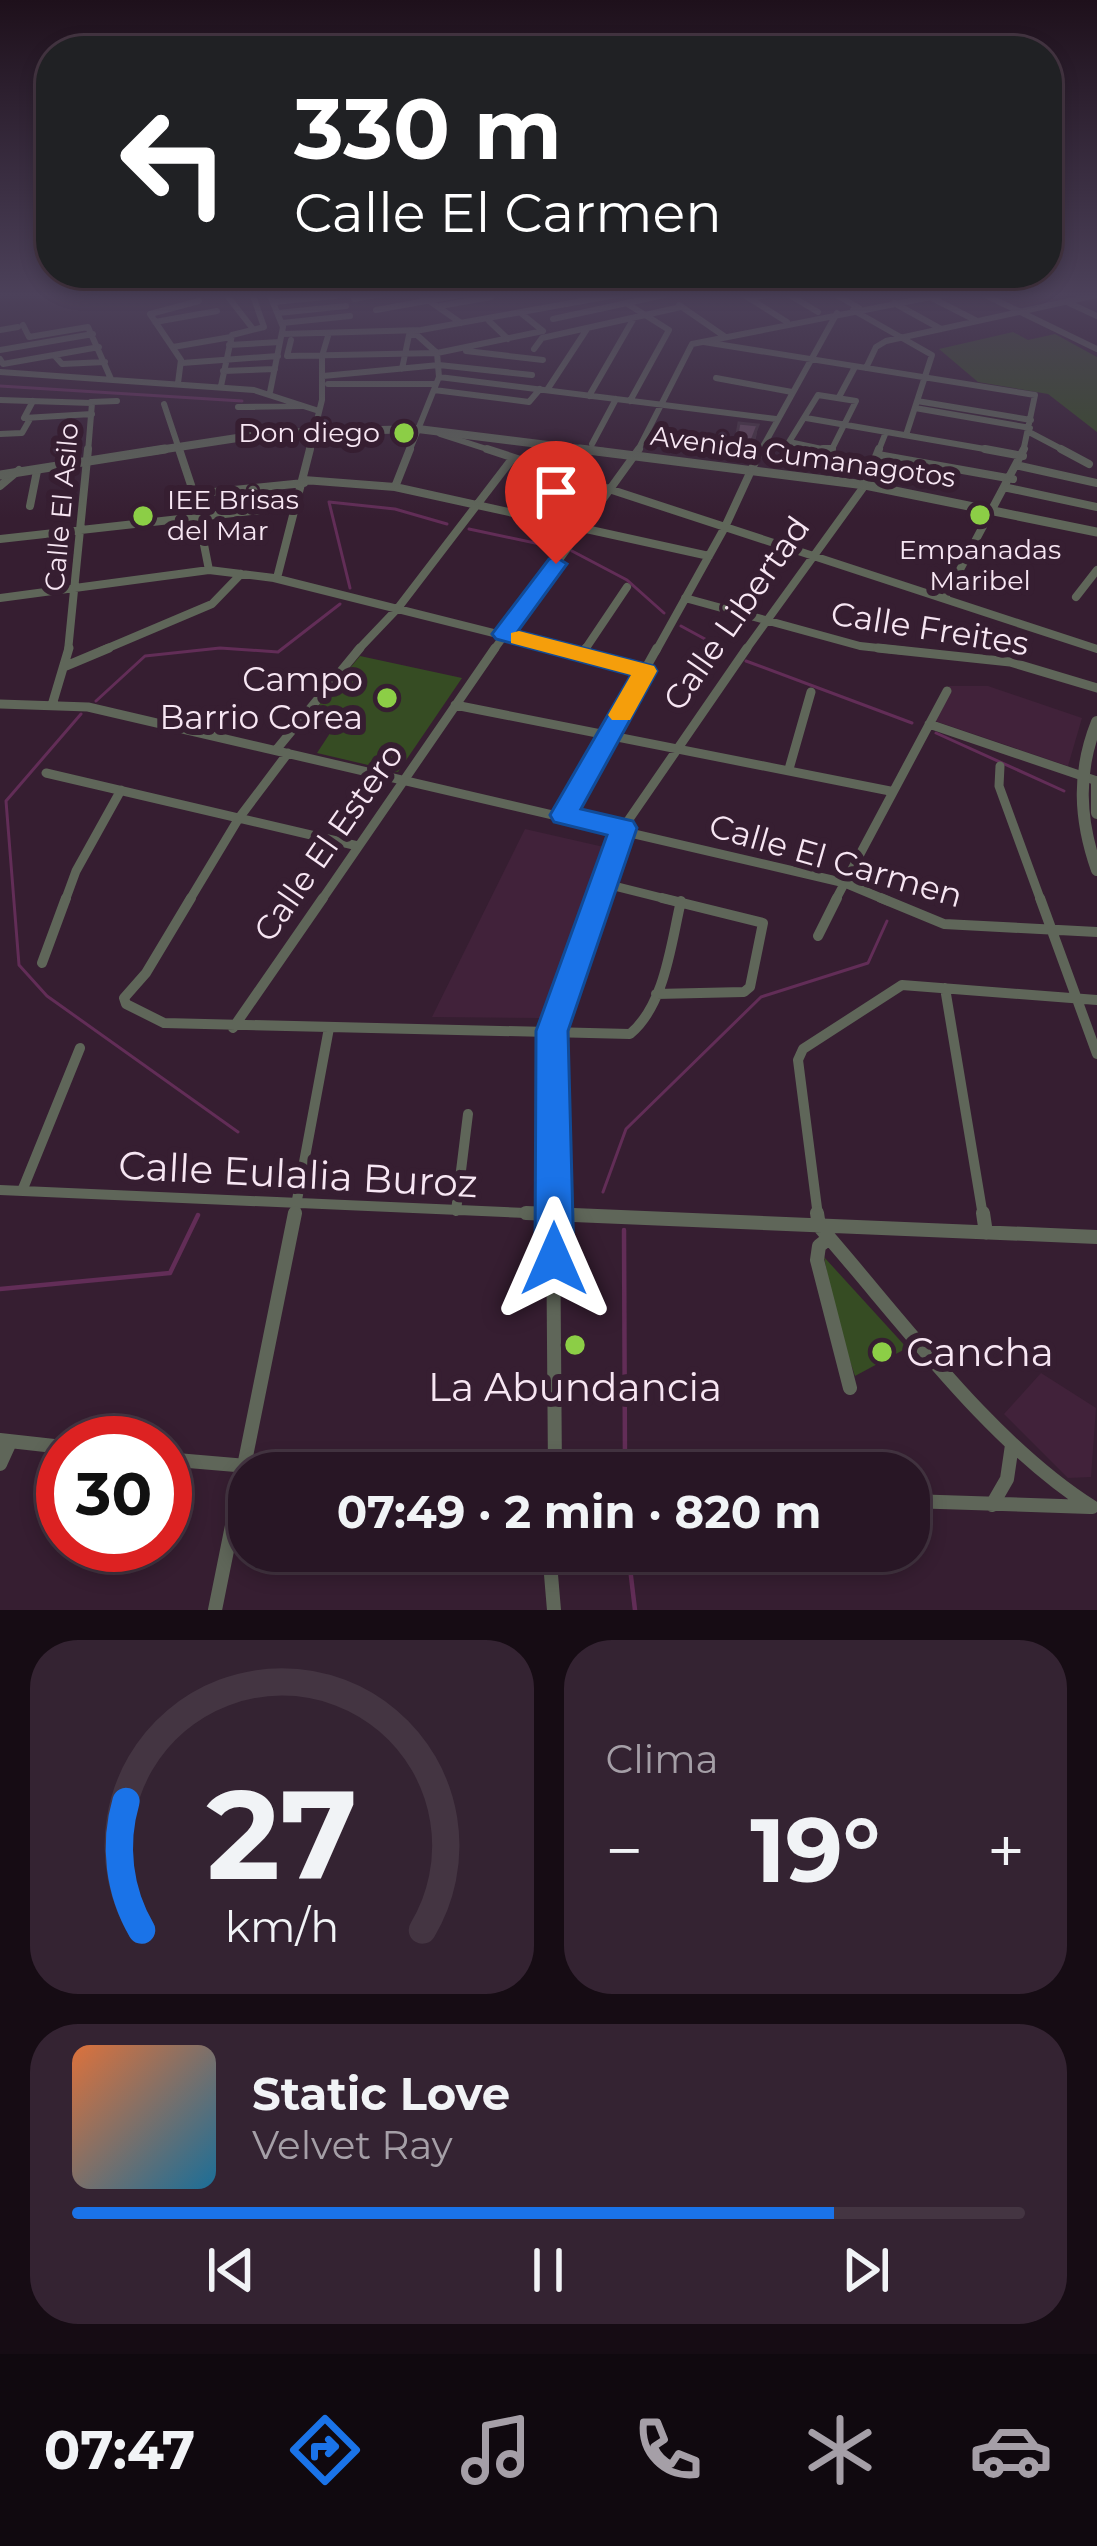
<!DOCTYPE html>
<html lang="es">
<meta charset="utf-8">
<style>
body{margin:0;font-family:Montserrat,sans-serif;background:#342332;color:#f1f3f6;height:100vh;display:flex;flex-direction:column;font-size:45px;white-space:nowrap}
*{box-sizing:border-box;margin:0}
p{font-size:39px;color:#a59fa7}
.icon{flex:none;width:66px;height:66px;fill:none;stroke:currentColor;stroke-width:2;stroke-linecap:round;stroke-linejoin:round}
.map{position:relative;height:1610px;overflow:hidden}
.details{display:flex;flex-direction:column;gap:30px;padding:30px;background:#160c14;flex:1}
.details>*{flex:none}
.banner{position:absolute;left:36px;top:36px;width:1026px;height:252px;border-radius:48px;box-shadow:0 6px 18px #0003,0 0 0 3px #443542;background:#202124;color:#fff;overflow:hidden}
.speed{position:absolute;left:36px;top:1416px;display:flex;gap:24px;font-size:60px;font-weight:700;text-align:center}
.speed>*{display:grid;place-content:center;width:156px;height:156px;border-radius:50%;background:#281625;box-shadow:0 6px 18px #0003,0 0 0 3px #443542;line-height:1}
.speed .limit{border:18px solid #d22;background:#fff;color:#111}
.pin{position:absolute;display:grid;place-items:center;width:102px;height:102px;color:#fff;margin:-123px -51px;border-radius:50% 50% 50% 0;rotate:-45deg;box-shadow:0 0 12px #0007}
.pin .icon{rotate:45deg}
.me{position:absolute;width:132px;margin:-66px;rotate:0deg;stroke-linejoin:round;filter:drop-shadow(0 0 9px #0008)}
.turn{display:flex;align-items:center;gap:42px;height:252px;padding:0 60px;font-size:54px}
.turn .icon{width:156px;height:156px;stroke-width:2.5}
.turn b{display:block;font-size:84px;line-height:102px}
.big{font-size:90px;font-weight:700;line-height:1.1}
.details .tile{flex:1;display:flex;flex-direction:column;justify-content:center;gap:18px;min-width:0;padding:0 42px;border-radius:48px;background:#342332}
.details .dial{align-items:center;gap:0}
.dial svg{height:312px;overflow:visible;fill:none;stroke:#443542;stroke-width:7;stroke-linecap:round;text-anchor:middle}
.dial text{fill:#f1f3f6;stroke:none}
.song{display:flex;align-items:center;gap:36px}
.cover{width:144px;height:144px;border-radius:18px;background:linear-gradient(135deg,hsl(20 70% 55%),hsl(200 70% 35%))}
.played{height:12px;border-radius:6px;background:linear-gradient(90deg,#1a73e8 80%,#443542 80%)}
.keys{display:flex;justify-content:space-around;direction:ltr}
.heat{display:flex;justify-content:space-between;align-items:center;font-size:66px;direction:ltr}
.details .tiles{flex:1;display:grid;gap:30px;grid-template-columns:1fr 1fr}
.tile:last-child{grid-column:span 2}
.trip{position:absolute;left:228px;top:1452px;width:702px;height:120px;border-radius:48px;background:#281625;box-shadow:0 6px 18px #0003,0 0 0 3px #443542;font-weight:700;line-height:120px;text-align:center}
.tab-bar{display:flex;height:192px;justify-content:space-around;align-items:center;background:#10090f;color:#a59fa7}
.tab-bar .icon{width:84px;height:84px}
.tab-bar .current{color:#1a73e8}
.tab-bar b{font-size:54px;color:#f1f3f6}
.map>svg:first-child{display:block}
</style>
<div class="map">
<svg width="1097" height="1610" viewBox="0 0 1097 1610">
<rect width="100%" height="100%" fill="#361e31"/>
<!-- built -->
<path fill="#41223a" d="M 949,686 L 988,686 L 1082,718 L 1068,766 L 935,721 Z
M 525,829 L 604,847 L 540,1018 L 432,1017 Z
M 1041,1373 L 1096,1408 L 1091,1477 L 1068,1478 L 1004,1414 Z"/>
<!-- green -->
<path fill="#364c23" d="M 1013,332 L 1028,340 L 1055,334 L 1097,357 L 1097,432 L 1048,394 L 978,382 L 939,349 Z
M 360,656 L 462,678 L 398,772 L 317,753 L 336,724 L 308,718 Z
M 824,1257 L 907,1348 L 855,1376 L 837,1323 Z"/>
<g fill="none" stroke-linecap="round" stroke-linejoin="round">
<!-- stream-far1 -->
<path stroke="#622d57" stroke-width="3" d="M 0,386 L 242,401
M 469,529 L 554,547
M 572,551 L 627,580 L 664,613
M 350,588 L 329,502 L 395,509 L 447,524
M 681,626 L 727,651
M 746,661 L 912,723
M 96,701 L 145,656 L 220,648 L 278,652 L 340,604
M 81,714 L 6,801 L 19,965 L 47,996 L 238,1132
M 936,733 L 1064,791
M 603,1192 L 626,1129 L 761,997 L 868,963 L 887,921"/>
<!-- stream -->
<path stroke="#622d57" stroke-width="4.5" d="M 624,1230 L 625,1464
M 0,1289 L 170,1273 L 198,1215
M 628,1551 L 635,1610"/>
<!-- minor-far4 -->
<path stroke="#5f6659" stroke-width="6" d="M 225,293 L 253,329
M 269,293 L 283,327 L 270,392
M 418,293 L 461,323
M 741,293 L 787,322
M 786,293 L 818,312
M 833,293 L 859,308
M 981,293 L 1097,349
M 755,297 L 777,293
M 930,297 L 977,321
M 354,299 L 387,293
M 274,302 L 335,296
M 626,303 L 669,330 L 630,401
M 894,303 L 941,329
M 1069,303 L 1097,316
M 679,305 L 724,336
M 440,306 L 491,297
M 376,310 L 471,293
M 853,310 L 932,355 L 906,435
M 278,313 L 346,306
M 522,314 L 543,331
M 553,319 L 664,295
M 489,321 L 508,339
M 155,322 L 217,311
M 282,323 L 350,316
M 23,325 L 29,337 L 88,327 L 111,379
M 0,330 L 18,327
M 282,334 L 421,330 L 627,293
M 291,340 L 287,356 L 437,353 L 543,331
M 704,342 L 1035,395 L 1023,452
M 229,345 L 280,342
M 99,347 L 54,355 L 62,364 L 105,362
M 173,347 L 231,337
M 534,349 L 542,338 L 681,307
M 0,350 L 93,334
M 466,351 L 543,360
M 0,359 L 3,364 L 54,355
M 182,363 L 278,356
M 866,368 L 876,347 L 886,341 L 1097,295
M 402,369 L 409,335 L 417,335 L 437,353 L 439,377 L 409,452
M 223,371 L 275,369
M 0,372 L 254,390 L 319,411
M 323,376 L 439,365 L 532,375
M 439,377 L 776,419
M 716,378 L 792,392
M 178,383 L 181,360 L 150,314 L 199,301
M 328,384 L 436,384
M 221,386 L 232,335 L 264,327 L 252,293
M 434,390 L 529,402 L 540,389
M 547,390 L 587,329
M 818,395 L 856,401 L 831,451 L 789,442 Z
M 589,396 L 634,318
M 839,397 L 855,367
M 0,400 L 92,403 L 88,452
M 33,401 L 24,418 L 92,414
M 917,401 L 1031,420
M 91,402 L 117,401
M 164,404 L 180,452
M 238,407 L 303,406
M 915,408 L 1030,428
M 806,418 L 1002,452
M 1029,432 L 1067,452
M 0,434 L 22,433 L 30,419
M 440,434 L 496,452
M 592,444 L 616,399
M 309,452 L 322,400 L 322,356 L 328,336
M 637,452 L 692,344 L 951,293
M 760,452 L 837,313
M 878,452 L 886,432"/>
<!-- minor-far3 -->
<path stroke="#5f6659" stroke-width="8" d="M 179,449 L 194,494 L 209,570
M 487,449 L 1097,649
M 823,449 L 832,449
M 985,449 L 1023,456
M 1061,449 L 1089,464
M 878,455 L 1013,479
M 1020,466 L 1097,483
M 304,480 L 395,487 L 709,556
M 0,486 L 19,470
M 395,487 L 410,449
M 1008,488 L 1097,507
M 194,494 L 304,483
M 30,506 L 37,471
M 0,539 L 296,506
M 277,578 L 310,449
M 946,596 L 1024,449
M 1076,597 L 1097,570
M 0,598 L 209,570 L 274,578 L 565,651
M 685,598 L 860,646 L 906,651
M 68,651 L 88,449
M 101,651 L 212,604 L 241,574
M 357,651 L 398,608 L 512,459
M 493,651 L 639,449
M 584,651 L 627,587
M 656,651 L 725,527 L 761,449
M 745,651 L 865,485 L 879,449"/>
<!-- minor-far2 -->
<path stroke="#5f6659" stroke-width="9" d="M 553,648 L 645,671
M 878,648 L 1010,662 L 1097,688
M 582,654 L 586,648
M 66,666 L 109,648
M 0,704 L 88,707 L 845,883 L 888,901
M 52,705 L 69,648
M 455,705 L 890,791
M 929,724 L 1097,781
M 276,750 L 360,648
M 1000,766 L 999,786 L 1041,901
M 789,769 L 811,692
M 46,773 L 358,846
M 564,815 L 657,648
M 614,886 L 674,901
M 65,901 L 76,871 L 121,790
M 189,901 L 239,818 L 288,753
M 321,901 L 495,648
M 598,901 L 623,828 L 747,648
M 835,901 L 947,691"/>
<!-- minor-far1 -->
<path stroke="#5f6659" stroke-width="10" d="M 191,898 L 146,973 L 124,998 L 126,1004 L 164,1023 L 630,1034 C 665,1005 671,943 681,901
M 881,898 L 944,924 L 1097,932
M 1040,898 L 1097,1054
M 818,936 L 837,898
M 42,963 L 66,898
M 945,988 L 983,1216
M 656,994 L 744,992 L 750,987 L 763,923 L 662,898
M 233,1028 L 323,898
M 0,1190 L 596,1216
M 22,1191 L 80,1048
M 456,1211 L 468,1114
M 294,1216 L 329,1028
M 553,1216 L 552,1031 L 599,898
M 818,1216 L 798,1060 L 803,1049 L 902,985 L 1097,1000"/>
<!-- minor -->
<path stroke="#5f6659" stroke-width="14" d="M 526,1213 L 1097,1237
M 553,1213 L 555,1473
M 817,1213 L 819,1226 C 900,1318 989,1442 1092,1507
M 983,1213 L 986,1233
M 829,1238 L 819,1246 L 817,1260 L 850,1388
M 0,1440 L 63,1447
M 165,1459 L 328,1473
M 0,1464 L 10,1442
M 909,1501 L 1090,1507
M 992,1505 L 1007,1479 L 1012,1445
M 549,1551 L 554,1610
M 215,1610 L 295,1213"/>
<!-- tertiary-far2 -->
<path stroke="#5f6659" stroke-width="8" d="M 146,452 L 270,433 L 418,429 L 604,452"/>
<!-- tertiary-far1 -->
<path stroke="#5f6659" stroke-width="9" d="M 580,449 L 865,485 L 1097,532
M 0,475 L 165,449"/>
<!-- tertiary -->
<path stroke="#5f6659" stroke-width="12" d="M 1097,722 C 1077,772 1079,819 1097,870
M 1097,782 L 1097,813"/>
</g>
<!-- wall -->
<path fill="#533c4e" d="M 739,423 L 758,425 L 756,437 L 747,460 L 733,458 Z"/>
<!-- shaded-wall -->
<path fill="#443140" d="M 758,425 L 756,437 L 747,460 L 749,448 Z"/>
<!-- building -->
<path fill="#61465b" stroke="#443140" stroke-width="3" d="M 739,423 L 758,425 L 749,448 L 735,446 Z"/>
<!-- sky -->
<linearGradient id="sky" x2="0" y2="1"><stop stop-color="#1e101b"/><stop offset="0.57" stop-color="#4c415a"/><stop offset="1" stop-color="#4c415a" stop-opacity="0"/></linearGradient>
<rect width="1097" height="518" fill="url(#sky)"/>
<!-- route -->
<path fill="#1a73e8" stroke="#114b97" stroke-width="3" d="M 556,557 L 567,564 L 518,631 L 654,666 L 657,671 L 581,809 L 633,821 L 637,828 L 568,1031 L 574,1259 L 568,1272 L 554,1278 L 541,1272 L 535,1259 L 536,1031 L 607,835 L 554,822 L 550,815 L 631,675 L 496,639 L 492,634 L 549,559 Z"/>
<!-- slow -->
<path fill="#f59e0b" d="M 519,631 L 654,666 L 657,671 L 630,720 L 612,720 L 608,715 L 631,675 L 511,643 L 511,633 Z"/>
<!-- markers -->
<g fill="#8cce46" stroke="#361e31" stroke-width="4.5">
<circle cx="404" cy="433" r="12"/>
<circle cx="980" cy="515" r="12"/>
<circle cx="143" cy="516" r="12"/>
<circle cx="387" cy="698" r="12"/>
<circle cx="575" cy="1345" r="12"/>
<circle cx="882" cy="1352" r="12"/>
</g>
<g text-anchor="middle" stroke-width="12" stroke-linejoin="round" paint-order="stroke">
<!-- far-poi labels -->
<g font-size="27" fill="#f7e6f3" stroke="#361e31" text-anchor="end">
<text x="380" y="442">Don diego</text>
<text x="167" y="509" text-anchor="start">IEE Brisas<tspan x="167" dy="31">del Mar</tspan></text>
<text x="980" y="559" text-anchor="middle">Empanadas<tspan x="980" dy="31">Maribel</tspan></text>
</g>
<!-- far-street labels -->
<g font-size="27" fill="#f7e6f3" stroke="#361e31">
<text transform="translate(803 457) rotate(8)" y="9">Avenida Cumanagotos</text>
<text transform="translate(62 507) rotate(-85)" y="9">Calle El Asilo</text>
</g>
<!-- street labels -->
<g font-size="33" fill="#f7e6f3" stroke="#361e31">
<text transform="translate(736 613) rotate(-55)" y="12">Calle Libertad</text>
<text transform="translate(930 628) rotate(9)" y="12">Calle Freites</text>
<text transform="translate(328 842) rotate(-55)" y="12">Calle El Estero</text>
<text transform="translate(836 860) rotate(16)" y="12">Calle El Carmen</text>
</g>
<!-- poi labels -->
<g font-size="33" fill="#f7e6f3" stroke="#361e31" text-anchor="end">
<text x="363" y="691">Campo<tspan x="363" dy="38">Barrio Corea</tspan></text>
</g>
<!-- near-street labels -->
<g font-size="39" fill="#f7e6f3" stroke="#361e31">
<text transform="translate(298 1174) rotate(3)" y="14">Calle Eulalia Buroz</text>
</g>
<!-- near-poi labels -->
<g font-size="39" fill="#f7e6f3" stroke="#361e31" text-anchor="start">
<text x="906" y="1366">Cancha</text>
<text x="575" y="1401" text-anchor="middle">La Abundancia</text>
</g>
</g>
</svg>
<div class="speed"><div class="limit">30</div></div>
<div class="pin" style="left:556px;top:564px;background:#d93025"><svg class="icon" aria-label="arrive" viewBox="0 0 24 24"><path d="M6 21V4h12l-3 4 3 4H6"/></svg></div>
<svg class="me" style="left:554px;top:1259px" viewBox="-20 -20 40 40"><path d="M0-17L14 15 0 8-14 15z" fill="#1a73e8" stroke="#fff" stroke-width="4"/></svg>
<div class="trip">07:49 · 2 min · 820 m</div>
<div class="banner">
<div class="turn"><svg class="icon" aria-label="left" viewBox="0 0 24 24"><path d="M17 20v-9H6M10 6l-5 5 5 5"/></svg><div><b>330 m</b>Calle El Carmen</div></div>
</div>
</div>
<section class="details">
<div class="tiles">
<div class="tile dial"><svg viewBox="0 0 100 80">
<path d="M14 69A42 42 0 1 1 86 69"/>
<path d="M14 69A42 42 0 0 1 10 36" stroke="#1a73e8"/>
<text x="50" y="56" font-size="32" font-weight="700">27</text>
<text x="50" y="72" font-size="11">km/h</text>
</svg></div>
<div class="tile"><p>Clima</p>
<div class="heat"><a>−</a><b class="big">19°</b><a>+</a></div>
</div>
<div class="tile">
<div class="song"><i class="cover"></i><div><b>Static Love</b><p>Velvet Ray</p></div></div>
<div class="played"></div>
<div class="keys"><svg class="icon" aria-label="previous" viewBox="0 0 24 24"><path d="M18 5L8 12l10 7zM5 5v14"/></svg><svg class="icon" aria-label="pause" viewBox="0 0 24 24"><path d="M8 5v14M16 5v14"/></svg><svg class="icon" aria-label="next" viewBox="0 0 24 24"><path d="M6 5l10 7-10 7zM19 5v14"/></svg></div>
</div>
</div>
</section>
<nav class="tab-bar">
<b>07:47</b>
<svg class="icon current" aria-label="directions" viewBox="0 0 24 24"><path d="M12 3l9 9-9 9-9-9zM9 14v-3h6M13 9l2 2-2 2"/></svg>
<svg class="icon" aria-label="music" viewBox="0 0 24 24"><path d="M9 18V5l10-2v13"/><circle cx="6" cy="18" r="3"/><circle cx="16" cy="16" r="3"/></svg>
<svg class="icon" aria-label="phone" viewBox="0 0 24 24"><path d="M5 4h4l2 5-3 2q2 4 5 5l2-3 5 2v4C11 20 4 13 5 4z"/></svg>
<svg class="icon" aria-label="climate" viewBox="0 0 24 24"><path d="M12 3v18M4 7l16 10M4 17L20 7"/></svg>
<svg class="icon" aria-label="car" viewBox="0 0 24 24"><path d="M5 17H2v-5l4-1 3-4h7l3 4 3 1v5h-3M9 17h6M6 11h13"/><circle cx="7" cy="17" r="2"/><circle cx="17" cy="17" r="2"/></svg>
</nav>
